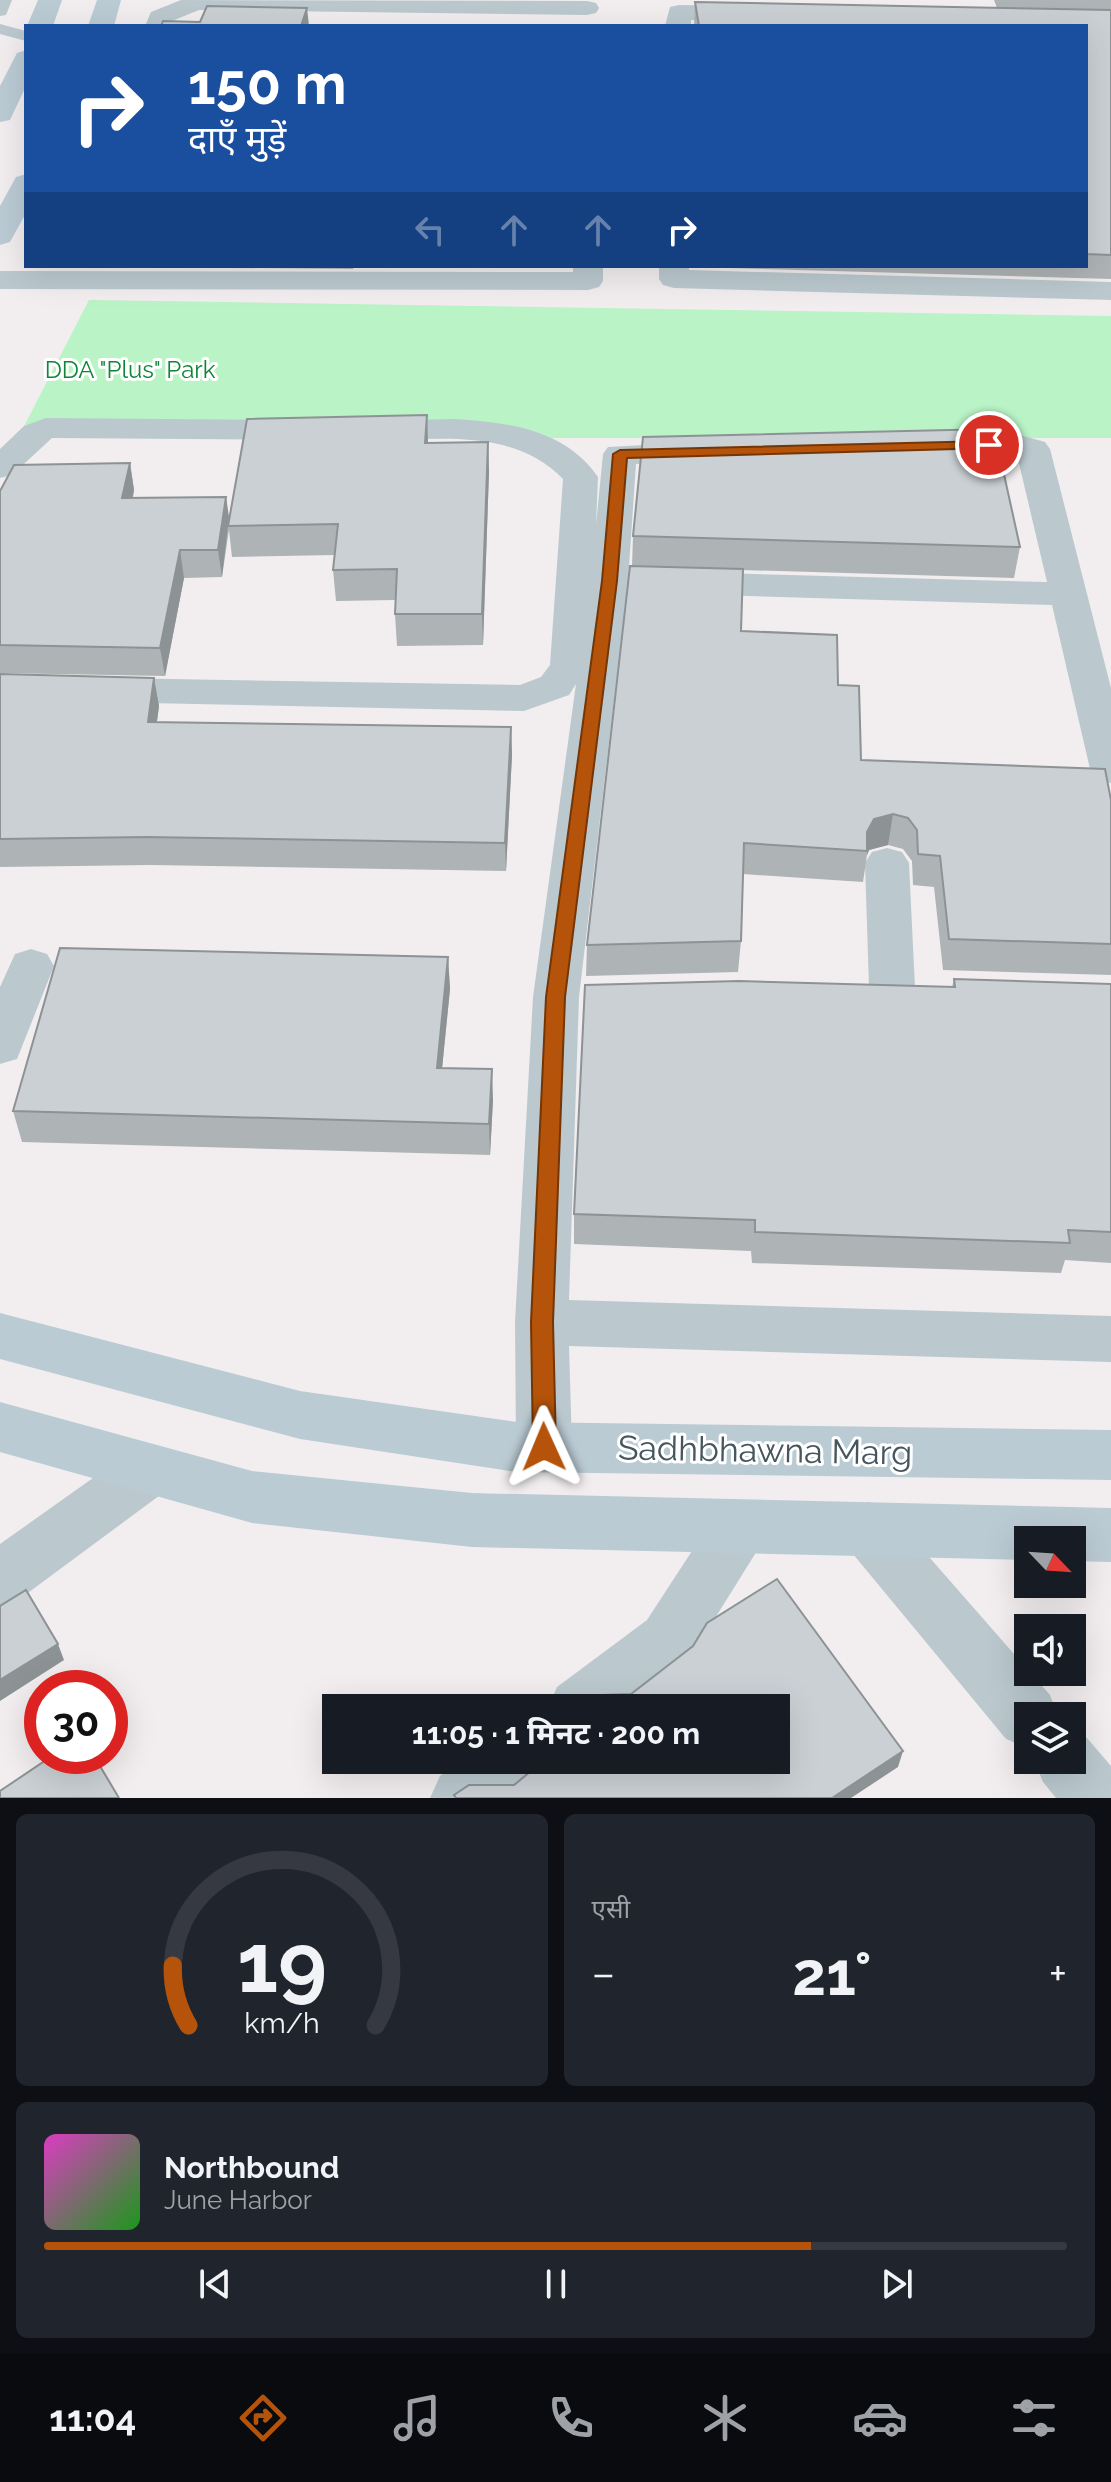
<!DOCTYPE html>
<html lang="hi">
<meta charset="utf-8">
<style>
body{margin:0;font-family:Raleway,"Noto Sans Devanagari",sans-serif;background:#20242c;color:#f1f3f6;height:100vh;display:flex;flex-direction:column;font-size:30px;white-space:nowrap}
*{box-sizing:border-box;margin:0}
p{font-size:26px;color:#9ea1a6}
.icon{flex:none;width:44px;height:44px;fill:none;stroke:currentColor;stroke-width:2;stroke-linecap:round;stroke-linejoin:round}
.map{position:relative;height:1798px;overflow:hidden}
.drawer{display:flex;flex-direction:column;gap:16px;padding:16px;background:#0d0f14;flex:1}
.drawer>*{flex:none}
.guide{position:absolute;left:24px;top:24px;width:1064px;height:244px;border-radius:0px;box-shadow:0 8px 32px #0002;background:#1a4fa0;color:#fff;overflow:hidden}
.needle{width:52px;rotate:115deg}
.controls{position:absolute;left:1014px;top:1526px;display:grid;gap:16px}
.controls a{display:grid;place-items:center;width:72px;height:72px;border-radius:0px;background:#171b24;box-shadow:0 8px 32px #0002;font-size:40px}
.speed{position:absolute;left:24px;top:1670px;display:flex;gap:16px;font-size:40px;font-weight:700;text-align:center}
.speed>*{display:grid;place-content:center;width:104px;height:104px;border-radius:50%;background:#171b24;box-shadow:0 8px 32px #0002;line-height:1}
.speed .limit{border:12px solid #d22;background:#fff;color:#111}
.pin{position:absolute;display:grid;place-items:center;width:68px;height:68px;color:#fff;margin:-34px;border:4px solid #fff;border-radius:50%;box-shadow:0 2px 8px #0007}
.me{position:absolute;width:88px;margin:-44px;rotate:359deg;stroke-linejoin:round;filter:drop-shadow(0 0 6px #0008)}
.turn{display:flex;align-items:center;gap:28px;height:168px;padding:0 32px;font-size:36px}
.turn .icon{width:104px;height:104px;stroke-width:2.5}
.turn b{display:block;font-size:56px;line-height:68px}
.lanes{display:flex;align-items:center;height:76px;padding:0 32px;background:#0003;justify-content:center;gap:40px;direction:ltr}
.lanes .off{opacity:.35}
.big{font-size:60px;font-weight:700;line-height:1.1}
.drawer .widget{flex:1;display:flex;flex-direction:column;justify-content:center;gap:12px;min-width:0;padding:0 28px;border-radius:12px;background:#20242c}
.drawer .dial{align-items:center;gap:0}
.dial svg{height:208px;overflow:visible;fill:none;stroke:#363941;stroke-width:7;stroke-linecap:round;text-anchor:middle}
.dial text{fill:#f1f3f6;stroke:none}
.song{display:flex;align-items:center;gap:24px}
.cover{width:96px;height:96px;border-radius:12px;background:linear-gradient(135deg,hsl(310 70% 55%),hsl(120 70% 35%))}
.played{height:8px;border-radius:4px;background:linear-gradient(90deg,#b45309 75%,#363941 75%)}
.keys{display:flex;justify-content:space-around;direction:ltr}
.heat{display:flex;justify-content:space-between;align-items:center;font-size:44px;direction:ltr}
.drawer .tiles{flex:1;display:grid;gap:16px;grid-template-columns:1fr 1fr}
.widget:last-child{grid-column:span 2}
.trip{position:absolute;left:322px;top:1694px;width:468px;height:80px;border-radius:0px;background:#171b24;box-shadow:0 8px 32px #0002;font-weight:700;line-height:80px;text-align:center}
.menu{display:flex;height:128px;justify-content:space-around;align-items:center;background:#090b0e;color:#9ea1a6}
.menu .icon{width:56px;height:56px}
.menu .selected{color:#b45309}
.menu b{font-size:36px;color:#f1f3f6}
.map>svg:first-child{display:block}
</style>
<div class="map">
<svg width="1111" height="1798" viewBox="0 0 1111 1798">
<rect width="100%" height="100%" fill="#f2eeef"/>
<!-- green -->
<path fill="#b9f3c6" d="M 89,300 L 1111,316 L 1111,438 L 18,438 Z"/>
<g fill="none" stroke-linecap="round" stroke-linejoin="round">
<!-- lane -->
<path fill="#bbc9cf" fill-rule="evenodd" d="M 0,0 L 12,0 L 6,15 L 0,16 Z
M 0,24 L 26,31 L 26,41 L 0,34 Z"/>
<!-- street -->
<path fill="#bbc9cf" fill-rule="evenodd" d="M 181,0 L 587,1 L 596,3 L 599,8 L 596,13 L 587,15 L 199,10 L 172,21 L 171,26 L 145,26 L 151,12 Z
M 679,5 L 753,6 L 762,8 L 765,13 L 762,18 L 753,20 L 691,20 L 691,26 L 665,26 L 670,7 Z
M 573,266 L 603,266 L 603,281 L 599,287 L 588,290 L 0,289 L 0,271 L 573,272 Z
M 659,266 L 689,266 L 689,270 L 1111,282 L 1111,300 L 674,288 L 663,285 L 659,279 Z
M 46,418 L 304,420 L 316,423 L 321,430 L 316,437 L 304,440 L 52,438 L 12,475 L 0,478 L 0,449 L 24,426 Z
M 455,419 C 508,422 566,430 598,477 L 596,525 L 603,454 L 608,447 L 701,442 L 713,445 L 718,452 L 713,459 L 636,464 L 628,581 L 579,997 L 569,1300 L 1111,1316 L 1111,1362 L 569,1346 L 572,1447 L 564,1465 L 544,1472 L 524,1465 L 516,1447 L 515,1322 L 533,997 L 576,684 L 569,695 L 524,711 L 0,700 L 0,676 L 520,685 L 541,677 L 550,665 L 563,479 C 513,427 436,440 369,441 L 357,438 L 352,431 L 357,424 L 369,421 Z
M 1020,435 L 1045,442 L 1050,449 L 1111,688 L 1111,783 L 1096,779 L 1090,769 L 1052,605 L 682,594 L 669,591 L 663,583 L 669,575 L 682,572 L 1047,582 L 1017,455 L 938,456 L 926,453 L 921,446 L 926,439 L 938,436 Z
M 887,848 L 902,852 L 909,863 L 915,988 L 908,1000 L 892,1005 L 876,1000 L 869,988 L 865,863 L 872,852 Z
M 31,949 L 47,954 L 54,966 L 17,1059 L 0,1064 L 0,987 L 15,954 Z
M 151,1444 L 171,1451 L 179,1469 L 171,1487 L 21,1598 L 0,1606 L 0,1544 L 131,1451 Z
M 740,1500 L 760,1508 L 769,1527 L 760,1546 L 689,1660 L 628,1708 L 548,1708 L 557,1687 L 647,1620 L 720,1508 Z
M 868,1502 L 888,1510 L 1050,1695 L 1058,1716 L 1028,1716 L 1028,1748 L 1006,1739 L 848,1548 L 839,1529 L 848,1510 Z
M 1072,1732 L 1087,1738 L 1111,1766 L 1111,1798 L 1056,1798 L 1043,1782 L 1034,1760 L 1072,1760 Z
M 460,1760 L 542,1760 L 533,1782 L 513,1798 L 430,1798 L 440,1776 Z"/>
<!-- secondary -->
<path fill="#bbcbd4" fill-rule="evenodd" d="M 38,0 L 62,0 L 53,26 L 27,26 Z
M 97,0 L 121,0 L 114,26 L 88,26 Z
M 26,50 L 26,86 L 10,120 L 0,122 L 0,86 L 17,53 Z
M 26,174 L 26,213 L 10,242 L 0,245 L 0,206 L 16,177 Z
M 0,1313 L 300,1391 L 517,1422 L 1111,1430 L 1111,1480 L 517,1472 L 300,1439 L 0,1359 Z
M 0,1402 L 252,1471 L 472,1493 L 1111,1508 L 1111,1562 L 1072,1561 L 1072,1540 L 1028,1540 L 1028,1560 L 472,1547 L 252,1523 L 0,1452 Z"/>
</g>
<!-- wall -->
<path fill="#aeb3b6" d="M 994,0 L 1111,0 L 1111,10 L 997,8 Z
M 695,2 L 1111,10 L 1111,279 L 692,267 L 691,266 L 1086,266 L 1086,26 L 694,26 Z
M 130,266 L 354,266 L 353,269 L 131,267 Z
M 427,415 L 428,443 L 488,442 L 489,472 L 483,645 L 397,646 L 395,614 L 395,600 L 336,601 L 333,570 L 335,555 L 232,557 L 229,530 L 222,577 L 184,578 L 165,676 L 0,673 L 0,491 L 130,463 L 134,490 L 133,498 L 226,497 L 229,521 Z
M 633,536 L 1020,547 L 1014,578 L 742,570 L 741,631 L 838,685 L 861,760 L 1111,800 L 1111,975 L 943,970 L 934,887 L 913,885 L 912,861 L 903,849 L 888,845 L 869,850 L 867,855 L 863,882 L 743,874 L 741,941 L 738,972 L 586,976 L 587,945 L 632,566 Z
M 0,674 L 154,678 L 159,706 L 157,722 L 511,727 L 512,755 L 506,871 L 151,865 L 0,867 Z
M 448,957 L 450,989 L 442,1068 L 493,1100 L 490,1155 L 22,1142 L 13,1111 Z
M 954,979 L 1111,984 L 1111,1263 L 1065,1260 L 1061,1273 L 752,1263 L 751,1251 L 574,1244 L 574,1214 L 952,987 Z"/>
<!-- shaded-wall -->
<path fill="#8d9294" d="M 307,8 L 309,26 L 301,26 Z
M 427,415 L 428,444 L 425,443 Z
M 488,442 L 489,472 L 483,645 L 482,614 Z
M 130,463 L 134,490 L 127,525 L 122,498 Z
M 226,497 L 230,524 L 228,526 L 222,577 L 218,550 Z
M 180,550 L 184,578 L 165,676 L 160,648 Z
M 154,678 L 159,706 L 153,750 L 148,722 Z
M 511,727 L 512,755 L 506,871 L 505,843 Z
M 893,814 L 888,845 L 869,850 L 867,855 L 867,832 L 874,819 Z
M 448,957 L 450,989 L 439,1099 L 437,1068 Z
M 492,1069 L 493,1100 L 490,1155 L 489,1124 Z
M 58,1644 L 64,1660 L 0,1701 L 0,1680 Z
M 903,1751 L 898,1767 L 851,1798 L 832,1798 Z"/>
<!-- building -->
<path fill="#cad0d4" stroke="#8d9294" stroke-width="2" d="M 695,2 L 1111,10 L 1111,255 L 1086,254 L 1086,26 L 699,26 Z
M 207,6 L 307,8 L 301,26 L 161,26 L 163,21 L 200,22 Z
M 427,415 L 425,443 L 488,442 L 482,614 L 395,614 L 397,569 L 333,570 L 338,524 L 228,526 L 247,419 Z
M 994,429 L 1020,547 L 633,536 L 643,437 Z
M 130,463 L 122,498 L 226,497 L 218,550 L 180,550 L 160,648 L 0,645 L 0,491 L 14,465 Z
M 630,566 L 743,569 L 741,631 L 837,635 L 838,685 L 859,686 L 861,760 L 1105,769 L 1111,800 L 1111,944 L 949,939 L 940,856 L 918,854 L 917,830 L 908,818 L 893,814 L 874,819 L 867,832 L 867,851 L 744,843 L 741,941 L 587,945 Z
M 0,674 L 154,678 L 148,722 L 511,727 L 505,843 L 146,837 L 0,839 Z
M 60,948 L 448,957 L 437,1068 L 492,1069 L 489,1124 L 13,1111 Z
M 954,979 L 1111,984 L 1111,1232 L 1068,1230 L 1070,1243 L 755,1232 L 755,1220 L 574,1214 L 585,985 L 739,981 L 955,987 Z
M 777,1579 L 903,1751 L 832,1798 L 456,1798 L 454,1795 L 469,1785 L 514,1785 L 536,1767 L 538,1760 L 776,1760 L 776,1708 L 582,1708 L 602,1695 L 631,1694 L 693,1646 L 707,1623 Z
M 26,1590 L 58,1644 L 0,1680 L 0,1606 Z
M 52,1756 L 94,1756 L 119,1798 L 0,1798 L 0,1791 Z"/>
<!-- route -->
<path fill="#b45309" stroke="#753606" stroke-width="2" d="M 989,441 L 996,445 L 994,448 L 627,458 L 617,581 L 565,997 L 553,1322 L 556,1447 L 552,1454 L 544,1457 L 536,1454 L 533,1447 L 531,1322 L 546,997 L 602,581 L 613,454 L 620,450 Z"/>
<g text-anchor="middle" stroke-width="6" stroke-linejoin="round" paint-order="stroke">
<!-- far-park labels -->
<g font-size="24" fill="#0f8637" stroke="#fff">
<text x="130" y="378">DDA "Plus" Park</text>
</g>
<!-- near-street labels -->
<g font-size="34" fill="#45565e" stroke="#fff">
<text transform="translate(765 1450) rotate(1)" y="12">Sadhbhawna Marg</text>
</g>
</g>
</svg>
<div class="controls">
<a><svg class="needle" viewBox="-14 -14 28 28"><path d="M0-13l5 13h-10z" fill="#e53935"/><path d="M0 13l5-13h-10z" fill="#9ea1a6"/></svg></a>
<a><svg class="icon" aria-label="sound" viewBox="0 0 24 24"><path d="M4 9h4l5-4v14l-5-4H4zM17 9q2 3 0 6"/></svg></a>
<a><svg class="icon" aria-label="layers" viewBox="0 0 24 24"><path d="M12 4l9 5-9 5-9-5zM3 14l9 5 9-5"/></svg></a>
</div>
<div class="speed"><div class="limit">30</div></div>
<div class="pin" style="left:989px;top:445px;background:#d93025"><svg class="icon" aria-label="arrive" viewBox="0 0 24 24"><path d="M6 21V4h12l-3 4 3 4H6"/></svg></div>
<svg class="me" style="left:544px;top:1447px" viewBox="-20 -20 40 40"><path d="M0-17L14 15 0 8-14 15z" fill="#b45309" stroke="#fff" stroke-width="4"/></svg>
<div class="trip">11:05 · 1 मिनट · 200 m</div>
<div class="guide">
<div class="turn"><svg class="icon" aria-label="right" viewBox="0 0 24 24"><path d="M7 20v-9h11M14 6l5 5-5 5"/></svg><div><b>150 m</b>दाएँ मुड़ें</div></div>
<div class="lanes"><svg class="icon off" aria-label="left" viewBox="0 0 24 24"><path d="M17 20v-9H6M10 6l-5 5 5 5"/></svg><svg class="icon off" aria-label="ahead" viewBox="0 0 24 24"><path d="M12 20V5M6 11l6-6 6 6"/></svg><svg class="icon off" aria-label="ahead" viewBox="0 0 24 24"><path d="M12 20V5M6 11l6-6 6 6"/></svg><svg class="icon" aria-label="right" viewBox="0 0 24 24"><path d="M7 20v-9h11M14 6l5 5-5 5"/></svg></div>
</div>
</div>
<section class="drawer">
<div class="tiles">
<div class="widget dial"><svg viewBox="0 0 100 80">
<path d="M14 69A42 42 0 1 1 86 69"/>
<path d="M14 69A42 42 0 0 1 8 46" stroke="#b45309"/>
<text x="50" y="56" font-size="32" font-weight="700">19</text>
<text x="50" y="72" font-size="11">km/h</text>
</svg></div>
<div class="widget"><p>एसी</p>
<div class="heat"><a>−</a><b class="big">21°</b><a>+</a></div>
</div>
<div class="widget">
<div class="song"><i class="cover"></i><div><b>Northbound</b><p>June Harbor</p></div></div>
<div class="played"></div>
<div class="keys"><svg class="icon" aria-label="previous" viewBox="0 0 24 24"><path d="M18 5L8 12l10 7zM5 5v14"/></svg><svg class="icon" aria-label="pause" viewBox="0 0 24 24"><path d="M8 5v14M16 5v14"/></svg><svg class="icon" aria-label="next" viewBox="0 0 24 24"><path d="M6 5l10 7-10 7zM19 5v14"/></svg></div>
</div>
</div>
</section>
<nav class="menu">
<b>11:04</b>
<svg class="icon selected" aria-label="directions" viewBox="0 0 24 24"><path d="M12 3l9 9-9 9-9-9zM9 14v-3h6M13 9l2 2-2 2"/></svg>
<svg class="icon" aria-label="music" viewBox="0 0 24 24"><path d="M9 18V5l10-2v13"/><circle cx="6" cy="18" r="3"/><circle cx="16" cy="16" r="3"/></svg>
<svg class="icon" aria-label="phone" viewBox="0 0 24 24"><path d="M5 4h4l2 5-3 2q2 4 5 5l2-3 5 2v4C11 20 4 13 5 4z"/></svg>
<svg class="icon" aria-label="climate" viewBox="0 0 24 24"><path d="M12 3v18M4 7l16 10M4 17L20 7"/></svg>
<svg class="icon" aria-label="car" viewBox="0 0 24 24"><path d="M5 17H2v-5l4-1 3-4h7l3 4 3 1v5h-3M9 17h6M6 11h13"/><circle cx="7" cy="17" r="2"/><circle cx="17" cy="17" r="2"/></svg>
<svg class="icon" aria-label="filters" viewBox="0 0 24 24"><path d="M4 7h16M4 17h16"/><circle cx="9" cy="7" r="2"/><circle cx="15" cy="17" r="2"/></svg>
</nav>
